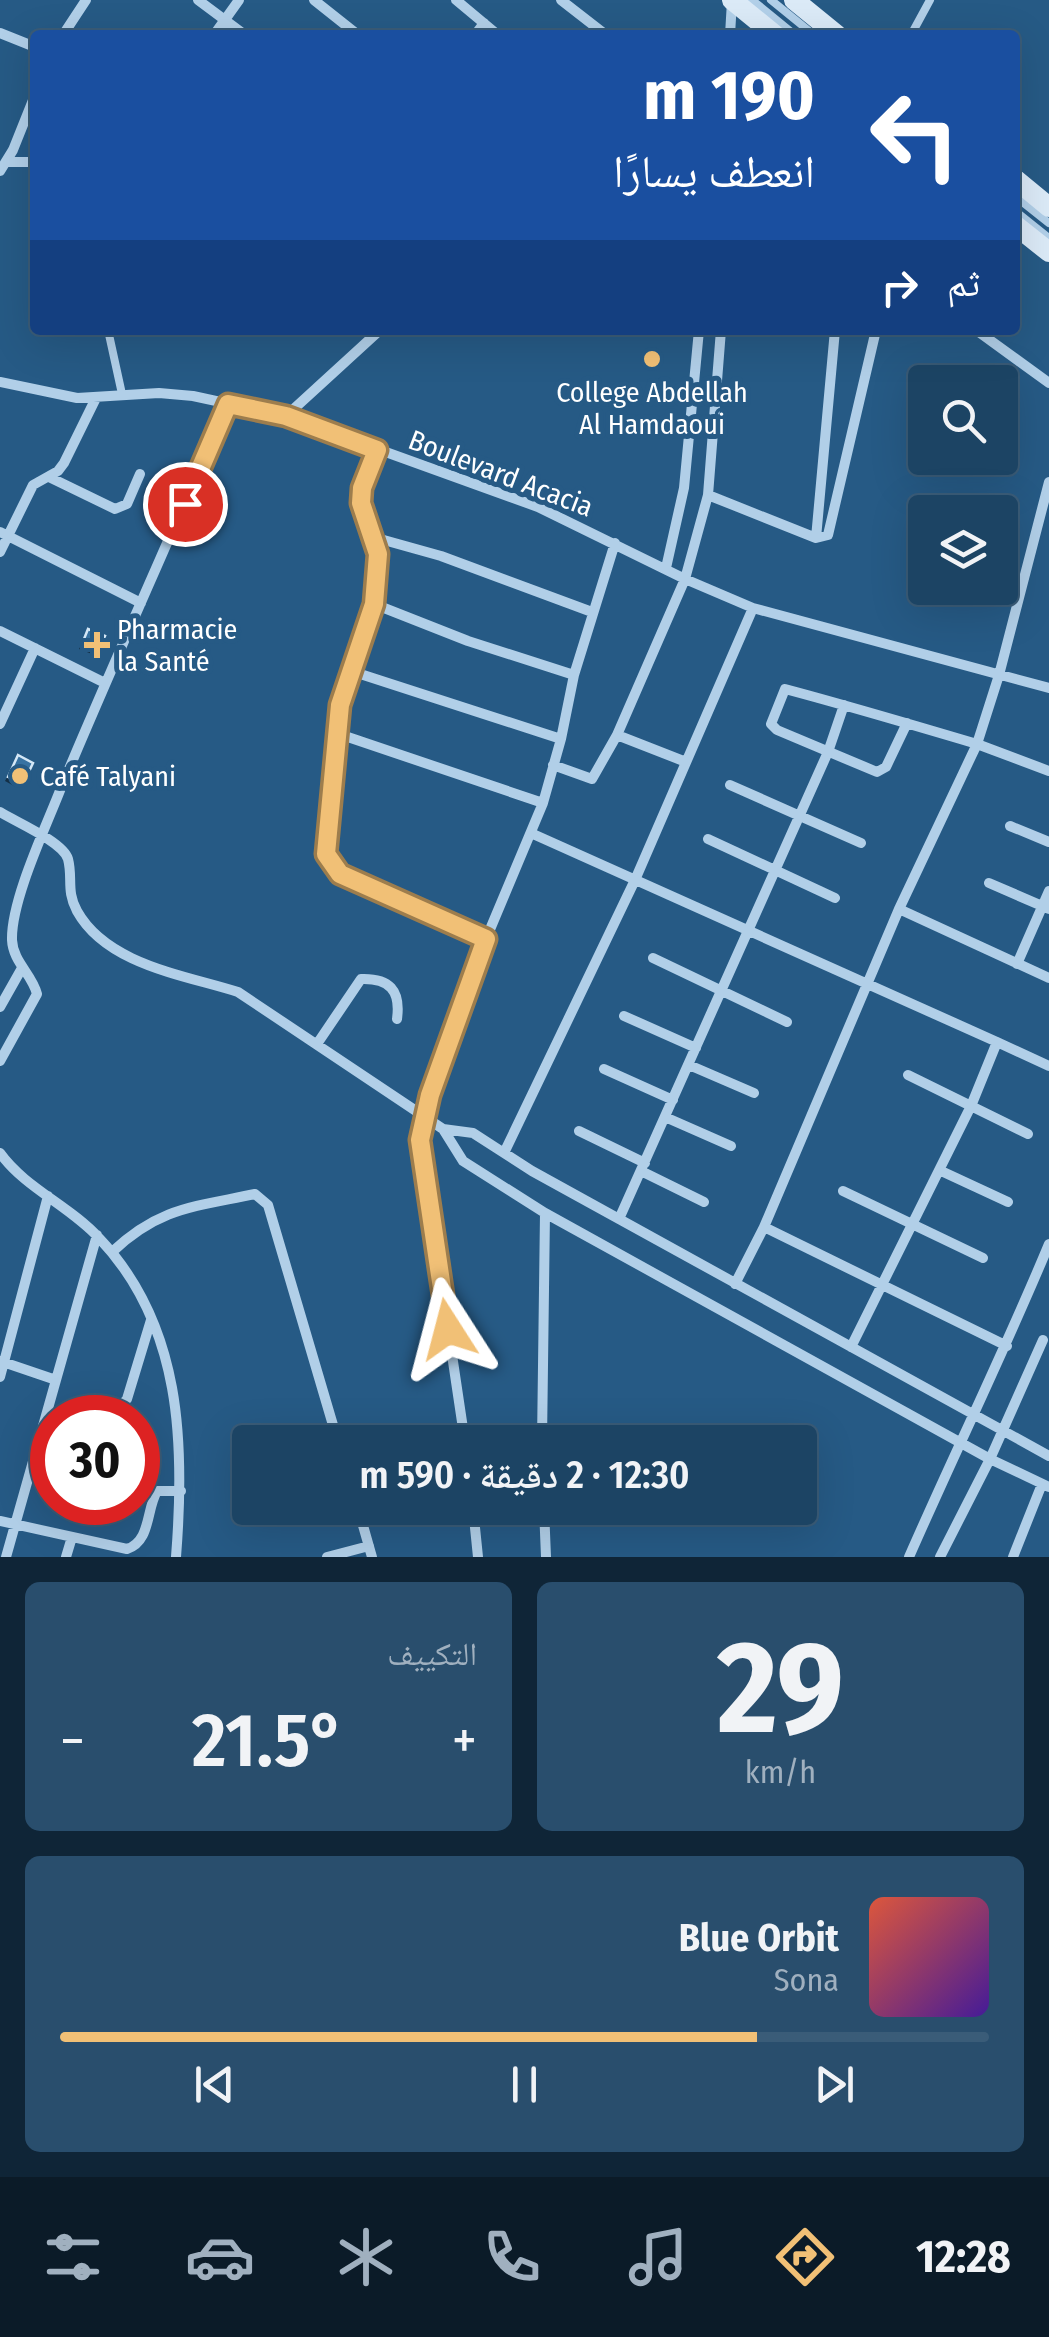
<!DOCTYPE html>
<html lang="ar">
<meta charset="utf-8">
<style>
body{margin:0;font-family:"Fira Sans Condensed","Noto Naskh Arabic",sans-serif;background:#294e6d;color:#f1f3f6;direction:rtl;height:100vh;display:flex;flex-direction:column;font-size:38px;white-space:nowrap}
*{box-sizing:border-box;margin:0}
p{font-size:32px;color:#a0b0bf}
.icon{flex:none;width:55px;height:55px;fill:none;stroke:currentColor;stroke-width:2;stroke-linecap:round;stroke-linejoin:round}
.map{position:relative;height:1557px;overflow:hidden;direction:ltr}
.sheet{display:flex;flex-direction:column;gap:25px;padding:25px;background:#0f2537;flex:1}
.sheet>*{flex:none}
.banner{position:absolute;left:30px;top:30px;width:990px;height:305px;border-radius:10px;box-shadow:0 10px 40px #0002,0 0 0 2px #3a5c78;direction:rtl;background:#1a4fa0;color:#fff;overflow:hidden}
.fabs{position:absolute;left:908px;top:365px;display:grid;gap:20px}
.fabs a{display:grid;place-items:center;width:110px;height:110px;border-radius:10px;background:#1c4464;box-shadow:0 10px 40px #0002,0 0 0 2px #3a5c78;font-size:50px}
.speed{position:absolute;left:30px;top:1395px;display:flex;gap:20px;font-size:50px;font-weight:700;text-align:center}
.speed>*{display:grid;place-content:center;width:130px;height:130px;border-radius:50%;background:#1c4464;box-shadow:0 10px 40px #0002,0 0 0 2px #3a5c78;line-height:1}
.speed .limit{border:15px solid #d22;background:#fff;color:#111}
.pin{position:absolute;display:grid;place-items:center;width:85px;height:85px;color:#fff;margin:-42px;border:5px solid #fff;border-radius:50%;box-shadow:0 2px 10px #0007}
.me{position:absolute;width:110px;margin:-55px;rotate:351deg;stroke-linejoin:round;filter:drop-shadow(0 0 8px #0008)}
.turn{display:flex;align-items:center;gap:35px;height:210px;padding:0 40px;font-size:45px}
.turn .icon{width:130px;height:130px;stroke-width:2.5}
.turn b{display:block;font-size:70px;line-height:85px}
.then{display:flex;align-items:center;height:95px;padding:0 40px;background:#0003;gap:20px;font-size:38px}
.big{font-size:75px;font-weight:600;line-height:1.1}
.sheet .tile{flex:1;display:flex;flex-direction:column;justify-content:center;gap:15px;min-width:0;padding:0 35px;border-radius:15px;background:#294e6d}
.sheet .dial{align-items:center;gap:0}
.dial b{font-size:130px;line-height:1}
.song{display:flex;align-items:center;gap:30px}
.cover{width:120px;height:120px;border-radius:15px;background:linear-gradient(135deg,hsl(10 70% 55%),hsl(260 70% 35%))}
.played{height:10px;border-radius:5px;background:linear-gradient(90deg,#f1c076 75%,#3a5c78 75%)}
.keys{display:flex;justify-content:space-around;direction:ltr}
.heat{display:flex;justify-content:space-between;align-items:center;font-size:55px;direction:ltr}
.sheet .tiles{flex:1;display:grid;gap:25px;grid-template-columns:1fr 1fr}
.tile:last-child{grid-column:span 2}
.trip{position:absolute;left:232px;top:1425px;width:585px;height:100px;border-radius:10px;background:#1c4464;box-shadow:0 10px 40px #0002,0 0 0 2px #3a5c78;font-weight:600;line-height:100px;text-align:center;direction:rtl}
.tab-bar{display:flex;height:160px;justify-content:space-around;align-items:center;background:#0b1b28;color:#a0b0bf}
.tab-bar .icon{width:70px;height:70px}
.tab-bar .on{color:#f1c076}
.tab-bar b{font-size:45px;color:#f1f3f6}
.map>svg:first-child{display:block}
</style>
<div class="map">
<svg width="1049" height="1557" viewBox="0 0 1049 1557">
<rect width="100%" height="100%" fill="#265a85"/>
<!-- shadow -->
<path fill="#0007" d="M 89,632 L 96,650 L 92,654 L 79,649 Z
M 18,758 L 21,782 L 16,787 L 5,781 Z"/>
<!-- building -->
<path fill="#3772a2" stroke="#d4e7f6" stroke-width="2.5" d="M 88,629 L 105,636 L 98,651 L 82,644 Z
M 18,755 L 33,763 L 23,784 L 8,777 Z"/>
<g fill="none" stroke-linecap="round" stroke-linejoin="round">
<!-- service -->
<path stroke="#b1cfe8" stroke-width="8" d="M 752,0 L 795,35
M 771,0 L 814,35
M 911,35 L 930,0
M 1015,196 L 1049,223
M 1015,211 L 1049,238
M 108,330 L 122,394"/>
<!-- minor -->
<path stroke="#b1cfe8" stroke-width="10" d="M 198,0 L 245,35
M 314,0 L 358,35
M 456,0 L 498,35
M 561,0 L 606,35
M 0,33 L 35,47
M 63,35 L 86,0
M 214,35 L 239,0
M 475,35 L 484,23
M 730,35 L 732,1
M 8,162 L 35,162
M 0,171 L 13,150 L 35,95
M 976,330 L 1049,383
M 0,382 L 77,398 L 159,393 L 193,396 L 286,416 L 538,507 L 685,579 L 753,608 L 1049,688
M 286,416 L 380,330
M 377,449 L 362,488 L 361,503 L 378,554 L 374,604 L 340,705 L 326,854 L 340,874 L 486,939
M 49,477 L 115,509 L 127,504 L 140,474
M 1049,482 L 999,675 L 977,744 L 1049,771
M 708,495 L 816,538 L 828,535 L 876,330
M 0,532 L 141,603
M 373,537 L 441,556 L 592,612
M 816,538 L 835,330
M 0,552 L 33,485 L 58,471 L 64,463 L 96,398
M 666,568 L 684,488 L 699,330
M 374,604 L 468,641 L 574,675
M 0,631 L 105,683
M 351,671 L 561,739
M 907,723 L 886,767 L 877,772 L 777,730 L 771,724 L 785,689 C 849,706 913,725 977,744 L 899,909 L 764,1227 L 1007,1346
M 0,724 L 35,648
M 336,733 L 543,803
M 617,735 L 685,579 L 708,495 L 721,330
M 553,765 L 592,779 L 617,735 L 686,762
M 730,785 L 861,843
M 0,812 C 16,822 63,842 68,859 C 73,878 66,891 77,911 C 107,965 185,975 238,992 L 443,1129 L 473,1133 L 532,1171 L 1049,1456
M 1010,826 L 1049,842
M 533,834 L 997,1042
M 708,839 L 835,898
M 989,883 L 1049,909
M 899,909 L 1049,978
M 653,958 L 787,1022
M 1017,964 L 1049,891
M 0,1007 L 22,968
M 624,1016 L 696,1048
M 317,1044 L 361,979 C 389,978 401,990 397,1019
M 0,1061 L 37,994 C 32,974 13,962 12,940 C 11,900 46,827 61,788 C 115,659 173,532 227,404
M 689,1065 L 754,1093
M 604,1069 L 673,1100
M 908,1075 L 1028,1134
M 665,1117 L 731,1146
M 443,1129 L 463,1161 L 545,1213 L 990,1459 L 1049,1487
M 579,1131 L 645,1163
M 0,1153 C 25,1188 70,1206 99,1238 C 182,1325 185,1444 176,1557
M 504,1153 L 635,880 L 753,608
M 939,1170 L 1008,1202
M 641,1171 L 704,1202
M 843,1191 L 983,1258
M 619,1219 L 828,752 L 844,705
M 112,1252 C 160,1207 194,1207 255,1194 L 268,1205 L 338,1442
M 735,1284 L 764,1227
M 851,1347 L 971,1106 L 997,1042 L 1049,1066
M 0,1361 L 56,1380
M 0,1377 L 48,1196
M 110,1418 L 127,1399 L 151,1320
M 465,1442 L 420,1140 L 430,1095 L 486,939 L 543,803 L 561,739 L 574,675 L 615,543
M 542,1442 L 545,1213
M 358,1508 L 372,1557
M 473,1508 L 478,1557
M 544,1508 L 546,1557
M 0,1521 L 127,1549 C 151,1541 146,1510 157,1491 L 181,1491
M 6,1557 L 97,1235
M 66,1557 L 72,1537
M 327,1557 L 369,1546
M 909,1557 C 955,1452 1005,1350 1049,1244
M 940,1557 L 990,1459 L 1043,1340
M 1013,1557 L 1042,1484"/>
<!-- secondary -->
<path stroke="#dbeaf7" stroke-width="20" d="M 732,0 L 775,35
M 794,0 L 837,35
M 1015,179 L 1049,207
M 1015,225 L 1049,252"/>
</g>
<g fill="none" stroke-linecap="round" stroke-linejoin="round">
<defs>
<path id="route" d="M 185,504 L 228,404 L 286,416 L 377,450 L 362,488 L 361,503 L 378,554 L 374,604 L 340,705 L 326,854 L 340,874 L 486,939 L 430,1095 L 420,1140 L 448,1329"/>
</defs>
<!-- route casing -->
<use href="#route" stroke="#9d7d4d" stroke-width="25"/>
<!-- route -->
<use href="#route" stroke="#f1c076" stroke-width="18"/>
</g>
<!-- markers -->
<g fill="#f1c076" stroke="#265a85" stroke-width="4">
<circle cx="652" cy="359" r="10"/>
<path d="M92 630h10v10h10v10h-10v10h-10v-10h-10v-10h10z"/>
<circle cx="20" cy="776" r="10"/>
</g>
<g text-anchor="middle" stroke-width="10" stroke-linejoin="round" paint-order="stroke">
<!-- poi labels -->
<g font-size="28" fill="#fff" stroke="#265a85" text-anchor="start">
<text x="652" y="402" text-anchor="middle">College Abdellah<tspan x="652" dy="32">Al Hamdaoui</tspan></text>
<text x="117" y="639">Pharmacie<tspan x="117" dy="32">la Santé</tspan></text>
<text x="40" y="786">Café Talyani</text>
</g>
<!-- street labels -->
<g font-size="28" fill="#fff" stroke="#265a85">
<text transform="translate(501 473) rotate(21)" y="10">Boulevard Acacia</text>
</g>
</g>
</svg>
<div class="fabs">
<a><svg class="icon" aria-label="search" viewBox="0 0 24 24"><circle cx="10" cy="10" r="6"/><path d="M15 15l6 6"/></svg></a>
<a><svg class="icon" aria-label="layers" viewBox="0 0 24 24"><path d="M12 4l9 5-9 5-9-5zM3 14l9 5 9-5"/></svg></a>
</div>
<div class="speed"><div class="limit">30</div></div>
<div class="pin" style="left:185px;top:504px;background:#d93025"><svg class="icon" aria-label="arrive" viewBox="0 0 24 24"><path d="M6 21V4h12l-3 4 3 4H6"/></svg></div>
<svg class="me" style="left:448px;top:1329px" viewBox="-20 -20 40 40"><path d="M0-17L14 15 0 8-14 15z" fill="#f1c076" stroke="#fff" stroke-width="4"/></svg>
<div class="trip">12:30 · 2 دقيقة · 590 m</div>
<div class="banner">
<div class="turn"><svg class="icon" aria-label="left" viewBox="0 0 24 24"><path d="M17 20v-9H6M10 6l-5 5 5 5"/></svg><div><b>190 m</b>انعطف يسارًا</div></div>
<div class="then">ثم<svg class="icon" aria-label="right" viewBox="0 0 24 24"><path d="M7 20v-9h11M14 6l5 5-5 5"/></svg></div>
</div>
</div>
<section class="sheet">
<div class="tiles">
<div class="tile dial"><b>29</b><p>km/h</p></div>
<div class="tile"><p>التكييف</p>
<div class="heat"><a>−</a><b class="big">21.5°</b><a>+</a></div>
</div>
<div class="tile">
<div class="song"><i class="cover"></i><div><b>Blue Orbit</b><p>Sona</p></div></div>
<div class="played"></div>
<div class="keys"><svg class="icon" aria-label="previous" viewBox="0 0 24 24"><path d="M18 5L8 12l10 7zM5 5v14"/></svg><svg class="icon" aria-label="pause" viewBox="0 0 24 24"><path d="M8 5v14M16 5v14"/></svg><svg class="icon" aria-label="next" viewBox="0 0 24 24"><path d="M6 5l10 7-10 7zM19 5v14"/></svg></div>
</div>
</div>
</section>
<nav class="tab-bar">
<b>12:28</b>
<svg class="icon on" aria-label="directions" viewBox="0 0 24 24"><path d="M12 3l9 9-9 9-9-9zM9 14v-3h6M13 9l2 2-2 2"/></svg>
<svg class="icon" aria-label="music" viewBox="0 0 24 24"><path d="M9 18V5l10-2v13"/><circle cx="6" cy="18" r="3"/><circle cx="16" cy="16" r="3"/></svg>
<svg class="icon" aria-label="phone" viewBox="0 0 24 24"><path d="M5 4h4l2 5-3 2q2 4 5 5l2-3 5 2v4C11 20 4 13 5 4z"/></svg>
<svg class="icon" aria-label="climate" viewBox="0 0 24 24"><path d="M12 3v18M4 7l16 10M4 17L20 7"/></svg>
<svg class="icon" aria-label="car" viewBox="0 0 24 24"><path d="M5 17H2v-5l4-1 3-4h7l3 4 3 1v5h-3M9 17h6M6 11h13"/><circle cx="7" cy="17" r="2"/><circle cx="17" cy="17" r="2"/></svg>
<svg class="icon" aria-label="filters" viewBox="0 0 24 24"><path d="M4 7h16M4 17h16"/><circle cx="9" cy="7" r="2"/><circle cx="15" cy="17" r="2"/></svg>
</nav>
